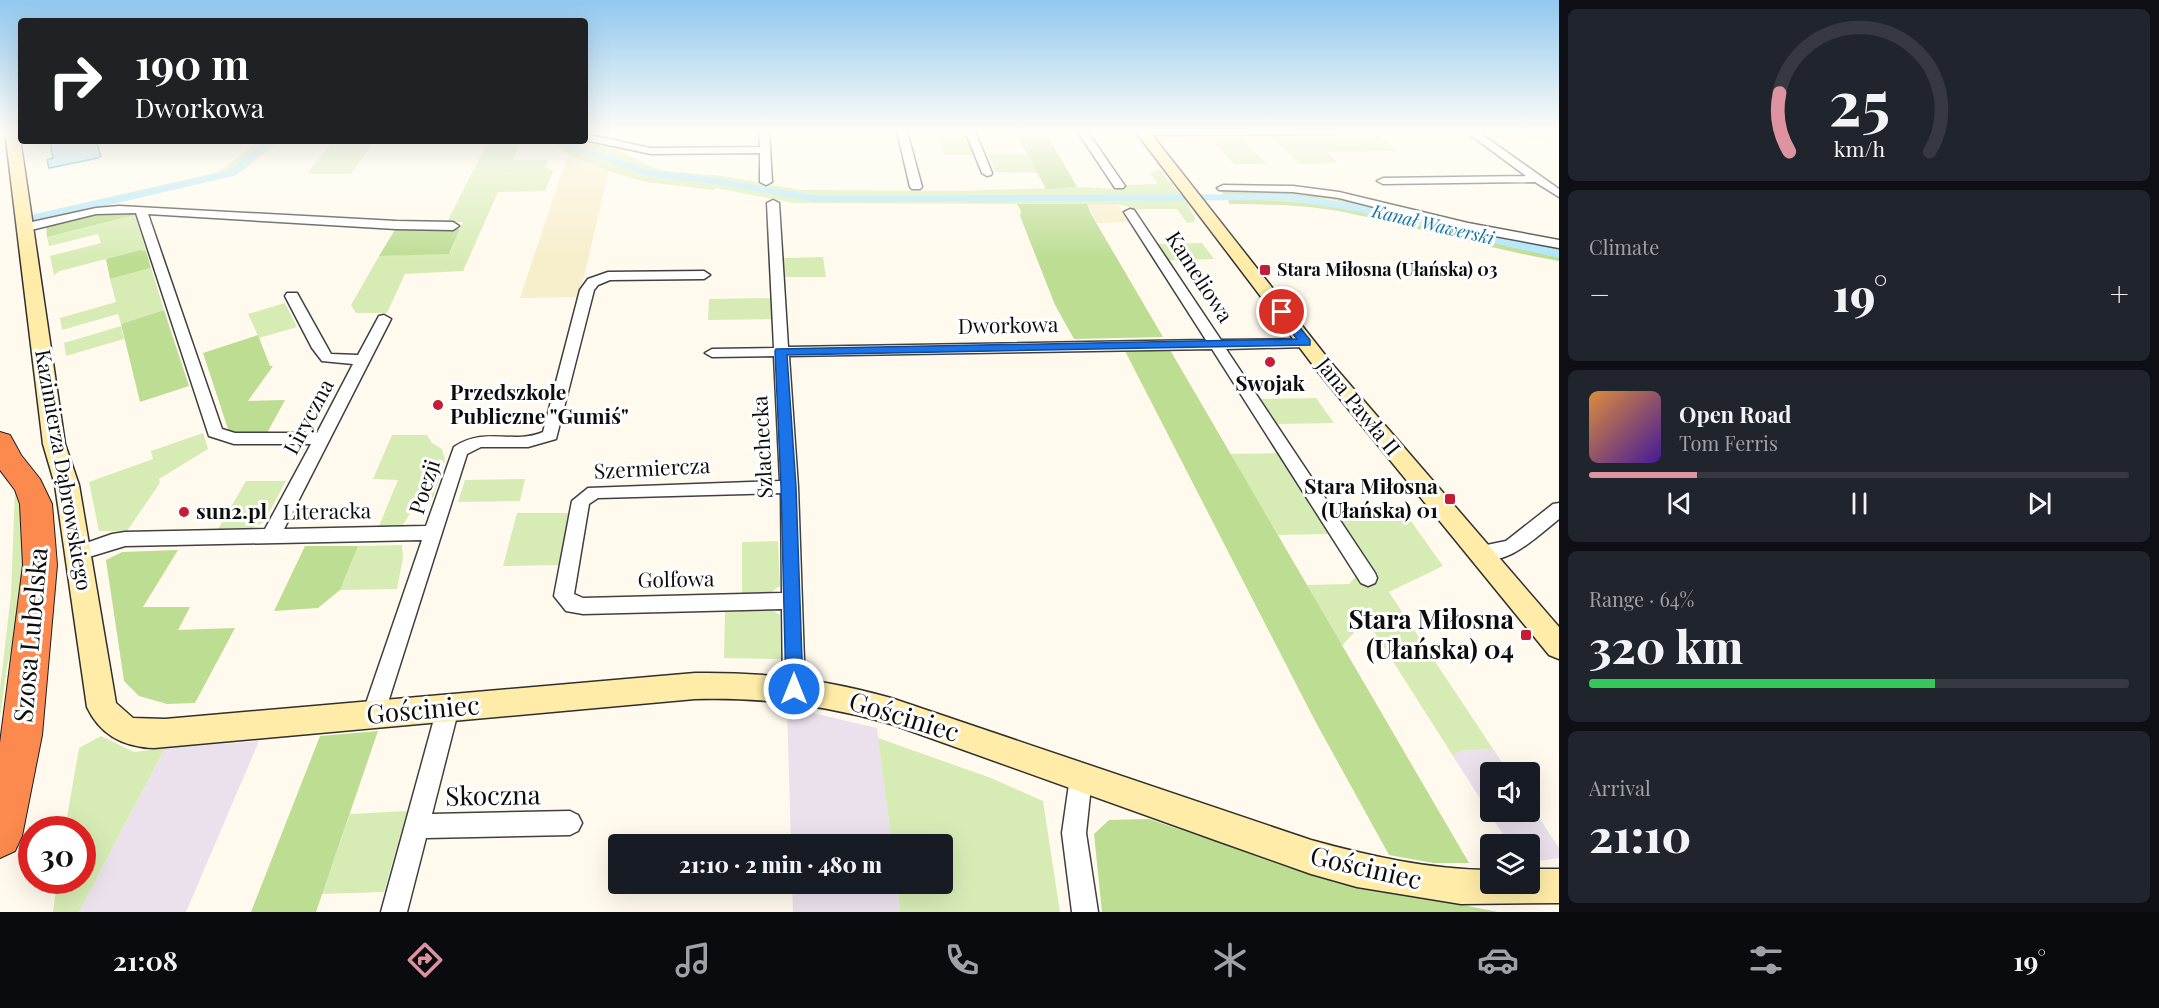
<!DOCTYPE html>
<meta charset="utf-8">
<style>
body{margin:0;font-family:"Playfair Display",serif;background:#20242c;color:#f1f3f6;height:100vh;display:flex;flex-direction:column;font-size:22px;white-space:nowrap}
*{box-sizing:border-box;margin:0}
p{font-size:20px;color:#9ea1a6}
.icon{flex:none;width:33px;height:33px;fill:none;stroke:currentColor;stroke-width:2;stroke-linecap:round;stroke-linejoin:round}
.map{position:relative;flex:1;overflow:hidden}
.drawer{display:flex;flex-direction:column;gap:9px;padding:9px;background:#0d0f14;width:600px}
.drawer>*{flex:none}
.banner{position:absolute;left:18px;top:18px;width:570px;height:126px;border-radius:6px;box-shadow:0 6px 24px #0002;background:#202124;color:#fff;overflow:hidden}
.fabs{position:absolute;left:1480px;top:762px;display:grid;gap:12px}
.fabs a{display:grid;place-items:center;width:60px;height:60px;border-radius:6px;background:#171b24;box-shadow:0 6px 24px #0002;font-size:30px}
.speed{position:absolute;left:18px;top:816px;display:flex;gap:12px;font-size:30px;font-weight:700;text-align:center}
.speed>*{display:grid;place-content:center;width:78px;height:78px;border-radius:50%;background:#171b24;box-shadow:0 6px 24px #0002;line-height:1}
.speed .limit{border:9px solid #d22;background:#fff;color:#111}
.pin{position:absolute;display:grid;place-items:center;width:51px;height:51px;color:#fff;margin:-26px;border:3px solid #fff;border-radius:50%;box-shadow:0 2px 6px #0007}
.me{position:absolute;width:66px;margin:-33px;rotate:0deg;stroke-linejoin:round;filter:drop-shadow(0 0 4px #0008)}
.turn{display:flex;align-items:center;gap:21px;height:126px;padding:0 18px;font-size:27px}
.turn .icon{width:78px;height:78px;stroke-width:2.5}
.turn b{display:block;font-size:42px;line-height:51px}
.big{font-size:45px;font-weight:800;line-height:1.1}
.drawer .card{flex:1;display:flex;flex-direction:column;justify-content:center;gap:9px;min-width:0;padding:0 21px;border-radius:9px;background:#20242c}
.drawer .dial{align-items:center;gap:0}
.dial svg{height:156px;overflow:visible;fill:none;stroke:#363941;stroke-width:7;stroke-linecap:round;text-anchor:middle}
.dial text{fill:#f1f3f6;stroke:none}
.song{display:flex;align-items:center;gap:18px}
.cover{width:72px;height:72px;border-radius:9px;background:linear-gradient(135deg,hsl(30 70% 55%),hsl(260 70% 35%))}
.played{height:6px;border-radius:3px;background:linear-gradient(90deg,#dd93a0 20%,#363941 20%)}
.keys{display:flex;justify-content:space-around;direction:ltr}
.heat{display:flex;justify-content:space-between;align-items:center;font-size:33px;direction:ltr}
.charge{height:9px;border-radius:4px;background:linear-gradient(90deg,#34c759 64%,#363941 0)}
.trip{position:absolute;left:608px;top:834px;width:345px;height:60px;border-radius:6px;background:#171b24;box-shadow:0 6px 24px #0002;font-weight:800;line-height:60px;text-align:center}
.menu{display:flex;height:96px;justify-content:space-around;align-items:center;background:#090b0e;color:#9ea1a6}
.menu .icon{width:42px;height:42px}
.menu .current{color:#dd93a0}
.menu b{font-size:27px;color:#f1f3f6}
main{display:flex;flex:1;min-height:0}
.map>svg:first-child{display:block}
</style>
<main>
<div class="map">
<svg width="1559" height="912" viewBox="0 0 1559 912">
<rect width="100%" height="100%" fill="#fffaed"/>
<!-- industrial -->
<path fill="#eae1ed" d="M 787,707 L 877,728 L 892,844 L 791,844 Z
M 259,741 L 186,912 L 79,912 L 165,748 Z
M 1493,749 L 1509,772 L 1491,772 L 1491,812 L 1530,812 L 1530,804 L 1559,848 L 1559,858 L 1530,862 L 1530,844 L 1509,844 L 1453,756 L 1459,751 Z
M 792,884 L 897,884 L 900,912 L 793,912 Z"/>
<!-- farmland -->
<path fill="#f7eecc" d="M 568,154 L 609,171 L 579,297 L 520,298 Z
M 1087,204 L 1118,204 L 1130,222 L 1096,223 Z"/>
<!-- green -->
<path fill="#d7ecb5" d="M 937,131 L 965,132 L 973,155 L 944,155 Z
M 1490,132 L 1559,134 L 1559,137 L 1494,138 L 1503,145 L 1498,144 L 1485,135 Z
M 1376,134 L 1398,151 L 1327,152 L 1338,163 L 1300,164 L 1270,135 Z
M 1208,135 L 1239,135 L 1267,164 L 1234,164 Z
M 259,141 L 279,141 L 244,170 L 233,176 L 44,220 L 44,212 L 219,172 Z
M 333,141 L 374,141 L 351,174 L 307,174 Z
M 488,141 L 520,141 L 513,160 L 548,160 L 545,167 L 553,171 L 545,191 L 498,192 L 463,271 L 405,274 L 387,313 L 356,313 L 351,305 L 379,256 L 450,253 L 463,222 L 447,222 Z
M 546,141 L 582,141 L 618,150 L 654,168 L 666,171 L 723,176 L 801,190 L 958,191 L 1083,187 L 1112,189 L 1111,186 L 1125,186 L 1124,185 L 1158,184 L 1150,173 L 1159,169 L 1186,201 L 1195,218 L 1194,222 L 1187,223 L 1177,209 L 1135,209 L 1118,204 L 794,203 L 715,188 L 714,190 L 646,182 L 609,171 L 568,154 L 564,148 Z
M 988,154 L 1028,154 L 1038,173 L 995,172 Z
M 1223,194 C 1259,195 1296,194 1332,200 C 1409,212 1482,239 1559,251 L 1559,256 C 1485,244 1413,220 1339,207 C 1302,201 1265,200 1228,199 Z
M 135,215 L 146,251 L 140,250 L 60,271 L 54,275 L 50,256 L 101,243 L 98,234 L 49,246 L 47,237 Z
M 1202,243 L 1214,259 L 1168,260 L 1158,244 Z
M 823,257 L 826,277 L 785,277 L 784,258 Z
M 151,268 L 164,310 L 121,324 L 118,314 L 62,330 L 60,318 L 116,302 L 110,279 Z
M 771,298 L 772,319 L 708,320 L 709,299 Z
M 285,303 L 297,327 L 259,338 L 248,314 Z
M 121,326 L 124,339 L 66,356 L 64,343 Z
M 1316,398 L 1334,423 L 1278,424 L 1261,399 Z
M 203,433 L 208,449 L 159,479 L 160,483 L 127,531 L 99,531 L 89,482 L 153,459 L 151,451 Z
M 392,435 L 427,435 L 432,443 L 442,449 L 445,460 L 433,498 L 417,502 L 403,525 L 379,526 L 398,480 L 373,479 Z
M 1278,453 L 1330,534 L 1278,535 L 1230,454 Z
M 525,479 L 520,501 L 458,502 L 465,480 Z
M 246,481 L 286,481 L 264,522 L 252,528 L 218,529 Z
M 18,490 L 29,552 L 26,585 L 7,667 L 0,717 L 0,688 L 11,594 L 15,491 Z
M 1401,507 L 1443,566 L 1389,592 L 1493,749 L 1459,751 L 1453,756 L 1366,619 L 1342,646 L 1307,585 L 1349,584 L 1357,575 L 1378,575 L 1334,509 Z
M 517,513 L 570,513 L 559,565 L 503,566 Z
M 778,541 L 780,586 L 771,592 L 742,593 L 742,542 Z
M 402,545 L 403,558 L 397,589 L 340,590 L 358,546 Z
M 772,610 L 780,615 L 781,659 L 724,658 L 725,612 Z
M 101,736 L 134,752 L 165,748 L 79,912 L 53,912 L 57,881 L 82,880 L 82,830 L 65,829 L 79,748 Z
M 878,738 L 991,778 L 1043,801 L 1060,912 L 900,912 L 897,884 L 942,884 L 942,844 L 892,844 Z
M 407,811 L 384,892 L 322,894 L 350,814 Z"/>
<!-- forest -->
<path fill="#bddd93" d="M 1015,131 L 1045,131 L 1077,187 L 1046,189 Z
M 1221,191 C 1253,191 1285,191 1317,196 C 1398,208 1478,233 1559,248 L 1559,251 L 1330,199 L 1223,194 Z
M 1228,199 C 1265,200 1302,201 1339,207 C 1413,220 1485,244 1559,256 L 1559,261 C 1488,249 1419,227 1348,213 C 1309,205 1269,204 1229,204 Z
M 1017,204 L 1087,204 L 1091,214 L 1163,337 L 1074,339 L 1055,305 L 1020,216 L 1021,211 Z
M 104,212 L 135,215 L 47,237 L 46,226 Z
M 396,228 L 460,229 L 449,254 L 379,256 Z
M 140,250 L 146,251 L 151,268 L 110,279 L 106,259 Z
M 164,310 L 189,386 L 140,402 L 121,324 Z
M 258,335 L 270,366 L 273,366 L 248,401 L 285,400 L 267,433 L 237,434 L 228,429 L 203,353 Z
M 1170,350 L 1173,355 L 1469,863 L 1433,863 L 1389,855 L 1314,719 L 1125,351 Z
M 305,546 L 358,546 L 340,590 L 318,608 L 274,611 Z
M 178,550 L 143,607 L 190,607 L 178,630 L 235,628 L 195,703 L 167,704 L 139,696 L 124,681 L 106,560 L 122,552 Z
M 378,731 L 316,912 L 251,912 L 320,736 Z
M 1149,819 L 1318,876 L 1498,912 L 1102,912 L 1094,834 L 1109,820 Z"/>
<!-- water -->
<path fill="#afe6f9" stroke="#32a6d5" stroke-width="1.5" d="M 56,141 L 96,141 L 101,156 L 98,158 L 49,168 L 47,160 L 53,158 L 50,142 Z"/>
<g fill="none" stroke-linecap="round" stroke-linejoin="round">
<!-- canal -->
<path fill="#afe6f9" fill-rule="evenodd" d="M 265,141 L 276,141 L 236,175 L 35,222 L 29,218 L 35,214 L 228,171 Z
M 552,141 L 567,141 L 649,170 L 716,178 L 817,196 L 1287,194 L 1355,204 L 1559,250 L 1559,258 L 1355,211 L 1287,200 L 817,202 L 716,184 L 647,176 Z"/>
<defs>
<path id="street" d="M 759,131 L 769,131 L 772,182 L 766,185 L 760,182 L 760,153 L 651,154 L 585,140 L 585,134 L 651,148 L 760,147 Z
M 897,131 L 907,131 L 922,187 L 920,189 L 912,189 L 910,187 Z
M 965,131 L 975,131 L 992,173 L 991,175 L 987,176 L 982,173 Z
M 1077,131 L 1087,131 L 1125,186 L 1123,188 L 1115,188 Z
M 1338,131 L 1333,134 L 1143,135 L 1138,132 Z
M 1465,131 L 1477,131 L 1559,189 L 1559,197 L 1535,182 L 1383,184 L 1377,181 L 1383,178 L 1526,176 Z
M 1223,185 L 1293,186 L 1339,192 L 1468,223 L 1559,240 L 1559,248 L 1468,231 L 1339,198 L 1293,192 L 1219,190 L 1217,188 Z
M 773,200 L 779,203 L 788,347 L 1206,340 L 1124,212 L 1130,209 L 1134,210 L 1221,340 L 1306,339 L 1313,343 L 1306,347 L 1226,349 L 1375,573 L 1377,578 L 1375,583 L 1368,586 L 1361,583 L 1212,349 L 789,356 L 798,487 L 805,689 L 801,696 L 794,698 L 787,696 L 783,689 L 782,609 L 583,614 L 566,611 L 554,596 L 572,501 L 588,488 L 780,481 L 774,356 L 712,357 L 705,353 L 712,349 L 774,348 L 767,203 ZM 781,493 L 782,593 L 583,598 L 574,594 L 589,504 L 598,498 Z
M 119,206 L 396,221 L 453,222 L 459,226 L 453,230 L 396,229 L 148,214 L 222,429 L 235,433 L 317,433 L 353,364 L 322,361 L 312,348 L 285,296 L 287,293 L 297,293 L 331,354 L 358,355 L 379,316 L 384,315 L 391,319 L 284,529 L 426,526 L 454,447 C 485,426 513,445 543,432 L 580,290 L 588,279 L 608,272 L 704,271 L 710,275 L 704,279 L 610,280 L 598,285 L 594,290 L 556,439 L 528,447 L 481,447 L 467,454 L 384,715 L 381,722 L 373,725 L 365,722 L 362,715 L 422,540 L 125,546 L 79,560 L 72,558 L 70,553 L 72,548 L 112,534 L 125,532 L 265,529 L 311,444 L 234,444 L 209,436 L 136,213 L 96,214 L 27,231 L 21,227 L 23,224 L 96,208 Z
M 1559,503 L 1559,519 C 1535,538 1506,569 1472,558 L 1470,553 L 1472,548 L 1506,541 L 1553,504 Z
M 448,698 L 456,701 L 459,708 L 432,814 L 570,811 L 578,815 L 582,823 L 578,831 L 570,835 L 426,838 L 407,912 L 381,912 L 437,708 L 440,701 Z
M 1081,766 L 1089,769 L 1092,777 L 1086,833 L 1098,912 L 1072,912 L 1062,833 L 1070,777 L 1073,769 Z"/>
<path id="secondary" d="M 5,131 L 19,131 L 65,444 L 79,485 L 116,703 L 133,718 L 165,719 L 695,673 C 762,672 826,679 891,698 L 1311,840 C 1369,856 1431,870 1491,870 L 1491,884 L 1530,884 L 1530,869 L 1559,869 L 1559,903 L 1461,904 L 1357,887 L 1311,874 L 1215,840 L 891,724 C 826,705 762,697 695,699 L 154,748 C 124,747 100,735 87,707 L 55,485 L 43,444 Z
M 1135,131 L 1149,131 L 1333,365 L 1559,627 L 1559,659 L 1549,655 L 1319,373 Z"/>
<path id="highway" d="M 0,432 L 10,435 L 21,455 L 40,479 L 52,504 L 57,565 L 42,735 L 22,836 L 15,851 L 0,858 L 0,743 L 23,565 L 20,504 L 15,490 L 0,470 Z"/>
</defs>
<!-- street casing -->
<use href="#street" stroke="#404040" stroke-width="3"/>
<!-- secondary casing -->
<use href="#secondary" stroke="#2f2f2f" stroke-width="3"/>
<!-- highway casing -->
<use href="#highway" stroke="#1e1e1e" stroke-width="2"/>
<!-- street -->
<use href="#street" fill="#fff" fill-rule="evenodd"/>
<!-- secondary -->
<use href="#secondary" fill="#ffeca8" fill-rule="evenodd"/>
<!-- highway -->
<use href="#highway" fill="#fc8a4e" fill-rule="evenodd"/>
</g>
<!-- sky -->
<linearGradient id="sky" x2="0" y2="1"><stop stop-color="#91c8ef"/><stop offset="0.51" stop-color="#fffdf7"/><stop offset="1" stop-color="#fffdf7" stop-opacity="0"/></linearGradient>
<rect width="1559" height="259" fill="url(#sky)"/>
<!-- route -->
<path fill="#1a73e8" stroke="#114b97" stroke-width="1.5" d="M 1282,309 L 1286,310 L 1310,340 L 1310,345 L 787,355 L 796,487 L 803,689 L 801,695 L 794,697 L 788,695 L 786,689 L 781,487 L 775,351 L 776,349 L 1297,339 L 1276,312 Z"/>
<!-- markers -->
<g fill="#c51d38" stroke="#fff" stroke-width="2">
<rect x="1259" y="264" width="12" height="12" rx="3"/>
<circle cx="1270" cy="362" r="6"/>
<circle cx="438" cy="405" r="6"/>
<rect x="1444" y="493" width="12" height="12" rx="3"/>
<circle cx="184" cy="512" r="6"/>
<rect x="1520" y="629" width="12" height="12" rx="3"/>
</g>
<g text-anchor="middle" stroke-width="6" stroke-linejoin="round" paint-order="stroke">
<!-- far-water labels -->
<g font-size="18" font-style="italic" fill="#0f75a6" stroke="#fff">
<text transform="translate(1433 225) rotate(13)" y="6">Kanał Wawerski</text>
</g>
<!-- far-poi labels -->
<g font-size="18" font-weight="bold" fill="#0d0d0d" stroke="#fff" text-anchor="start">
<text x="1277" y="276">Stara Miłosna (Ułańska) 03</text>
</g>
<!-- street labels -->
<g font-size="21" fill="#0d0d0d" stroke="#fff">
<text transform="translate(1199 277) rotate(57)" y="7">Kameliowa</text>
<text transform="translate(1008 326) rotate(-1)" y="7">Dworkowa</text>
<text transform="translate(1358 407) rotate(51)" y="7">Jana Pawła II</text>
<text transform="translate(309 417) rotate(-62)" y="7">Liryczna</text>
<text transform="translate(763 447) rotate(-93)" y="7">Szlachecka</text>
<text transform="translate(652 469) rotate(-3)" y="7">Szermiercza</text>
<text transform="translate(63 470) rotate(80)" y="7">Kazimierza Dąbrowskiego</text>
<text transform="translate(425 487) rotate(-72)" y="7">Poezji</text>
<text transform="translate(327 512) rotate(-1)" y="7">Literacka</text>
<text transform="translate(676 580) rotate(-1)" y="7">Golfowa</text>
</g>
<!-- poi labels -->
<g font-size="21" font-weight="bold" fill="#0d0d0d" stroke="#fff" text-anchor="start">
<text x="1270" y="391" text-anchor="middle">Swojak</text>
<text x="450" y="400">Przedszkole<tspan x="450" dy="24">Publiczne "Gumiś"</tspan></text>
<text x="1438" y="494" text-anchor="end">Stara Miłosna<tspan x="1438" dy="24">(Ułańska) 01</tspan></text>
<text x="196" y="519">sun2.pl</text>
</g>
<!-- near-poi labels -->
<g font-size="26" font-weight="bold" fill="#0d0d0d" stroke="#fff" text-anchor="end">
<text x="1514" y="629">Stara Miłosna<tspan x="1514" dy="30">(Ułańska) 04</tspan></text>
</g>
<!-- near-street labels -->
<g font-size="26" fill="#0d0d0d" stroke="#fff">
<text transform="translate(31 635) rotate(-85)" y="9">Szosa Lubelska</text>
<text transform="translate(423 710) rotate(-5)" y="9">Gościniec</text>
<text transform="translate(904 717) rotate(17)" y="9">Gościniec</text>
<text transform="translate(493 796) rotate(-1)" y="9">Skoczna</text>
<text transform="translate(1366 868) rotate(13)" y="9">Gościniec</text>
</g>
</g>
</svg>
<div class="fabs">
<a><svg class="icon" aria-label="sound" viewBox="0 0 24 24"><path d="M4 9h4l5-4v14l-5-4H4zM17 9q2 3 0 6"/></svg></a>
<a><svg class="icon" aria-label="layers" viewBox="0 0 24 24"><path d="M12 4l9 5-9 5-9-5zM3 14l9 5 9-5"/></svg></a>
</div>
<div class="speed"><div class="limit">30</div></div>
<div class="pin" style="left:1282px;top:312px;background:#d93025"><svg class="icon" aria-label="arrive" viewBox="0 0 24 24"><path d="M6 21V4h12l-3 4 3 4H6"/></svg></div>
<svg class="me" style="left:794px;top:689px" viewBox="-20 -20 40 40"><circle r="17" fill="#1a73e8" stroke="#fff" stroke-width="3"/><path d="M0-11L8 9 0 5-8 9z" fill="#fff"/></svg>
<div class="trip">21:10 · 2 min · 480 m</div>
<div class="banner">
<div class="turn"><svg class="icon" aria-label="right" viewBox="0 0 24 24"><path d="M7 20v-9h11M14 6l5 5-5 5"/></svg><div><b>190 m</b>Dworkowa</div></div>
</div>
</div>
<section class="drawer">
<div class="card dial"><svg viewBox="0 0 100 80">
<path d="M14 69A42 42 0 1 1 86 69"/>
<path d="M14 69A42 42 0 0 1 9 39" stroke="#dd93a0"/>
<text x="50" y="56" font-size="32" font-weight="700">25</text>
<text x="50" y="72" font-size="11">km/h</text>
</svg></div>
<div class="card"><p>Climate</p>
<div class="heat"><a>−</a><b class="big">19°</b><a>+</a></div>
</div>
<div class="card">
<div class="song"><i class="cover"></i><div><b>Open Road</b><p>Tom Ferris</p></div></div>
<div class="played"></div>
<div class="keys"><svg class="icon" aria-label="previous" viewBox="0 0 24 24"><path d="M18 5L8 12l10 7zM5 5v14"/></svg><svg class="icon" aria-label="pause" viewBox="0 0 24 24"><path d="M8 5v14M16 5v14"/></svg><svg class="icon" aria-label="next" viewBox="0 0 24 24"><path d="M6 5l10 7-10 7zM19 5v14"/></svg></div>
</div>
<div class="card"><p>Range · 64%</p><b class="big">320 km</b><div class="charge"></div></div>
<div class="card"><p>Arrival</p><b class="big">21:10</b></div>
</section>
</main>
<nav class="menu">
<b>21:08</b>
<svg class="icon current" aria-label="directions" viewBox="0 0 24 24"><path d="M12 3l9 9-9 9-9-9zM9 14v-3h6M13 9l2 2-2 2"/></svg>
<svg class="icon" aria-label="music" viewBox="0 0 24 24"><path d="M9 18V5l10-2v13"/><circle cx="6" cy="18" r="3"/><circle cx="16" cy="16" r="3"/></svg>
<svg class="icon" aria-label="phone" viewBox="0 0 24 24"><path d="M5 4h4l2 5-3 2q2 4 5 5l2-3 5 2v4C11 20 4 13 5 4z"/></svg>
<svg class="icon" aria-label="climate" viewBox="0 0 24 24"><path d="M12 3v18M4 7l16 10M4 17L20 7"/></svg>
<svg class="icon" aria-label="car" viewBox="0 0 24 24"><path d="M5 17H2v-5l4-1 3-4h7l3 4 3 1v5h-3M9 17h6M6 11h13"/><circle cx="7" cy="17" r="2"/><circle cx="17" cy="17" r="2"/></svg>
<svg class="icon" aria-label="filters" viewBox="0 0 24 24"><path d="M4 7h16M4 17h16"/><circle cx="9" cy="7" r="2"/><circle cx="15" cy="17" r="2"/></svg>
<b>19°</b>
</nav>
